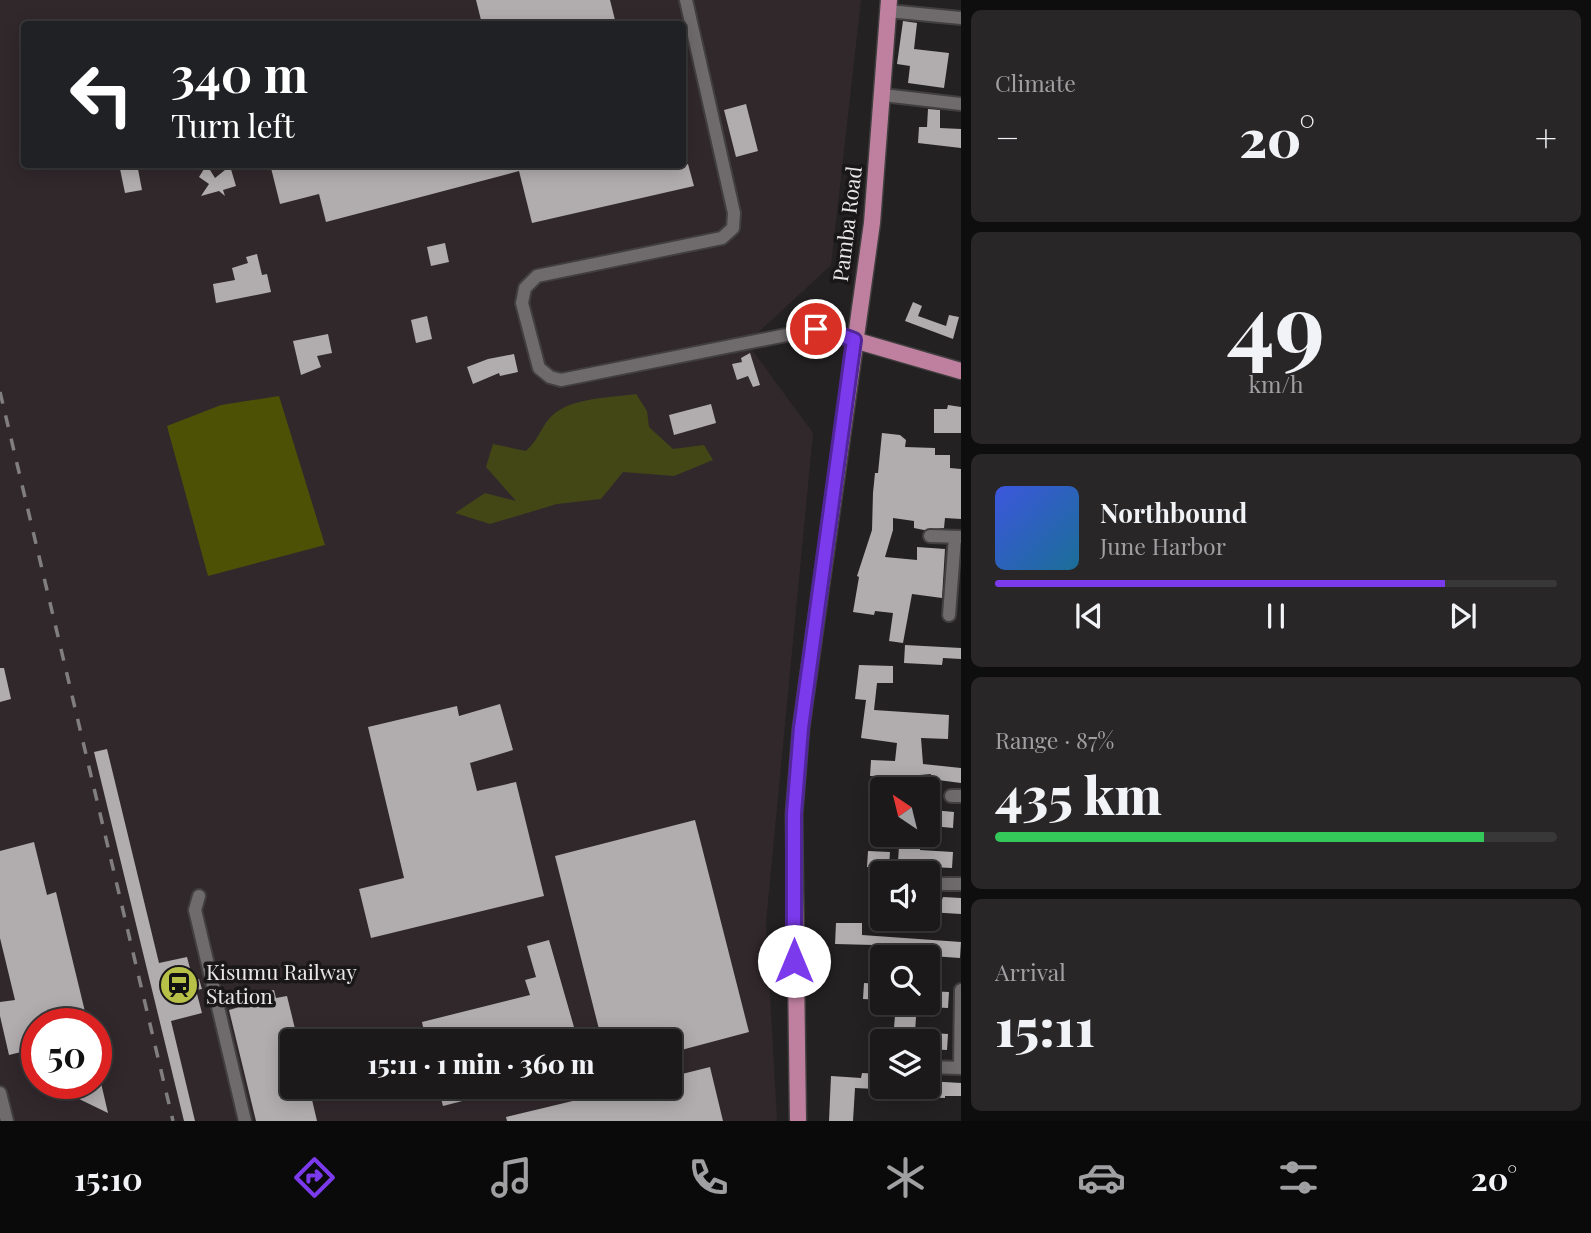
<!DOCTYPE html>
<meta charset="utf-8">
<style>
body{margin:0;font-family:"Playfair Display",serif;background:#282627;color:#f1f3f6;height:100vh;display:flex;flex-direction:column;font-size:26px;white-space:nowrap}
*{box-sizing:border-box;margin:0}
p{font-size:23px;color:#a0a0a2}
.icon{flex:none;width:38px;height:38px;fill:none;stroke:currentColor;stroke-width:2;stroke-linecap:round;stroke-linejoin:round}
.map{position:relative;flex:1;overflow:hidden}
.side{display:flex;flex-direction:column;gap:10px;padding:10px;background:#0f0e0e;width:630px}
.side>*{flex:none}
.top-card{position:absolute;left:21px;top:21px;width:665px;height:147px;border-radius:7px;box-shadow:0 4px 18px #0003,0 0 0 2px #393839;background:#202124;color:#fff;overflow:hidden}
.needle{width:46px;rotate:325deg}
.tools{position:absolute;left:870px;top:777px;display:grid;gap:14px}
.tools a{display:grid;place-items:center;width:70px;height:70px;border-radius:7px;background:#1b191a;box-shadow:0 4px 18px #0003,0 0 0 2px #393839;font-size:35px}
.speed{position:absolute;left:21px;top:1008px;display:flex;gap:14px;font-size:35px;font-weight:700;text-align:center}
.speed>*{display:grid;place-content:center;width:91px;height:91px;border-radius:50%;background:#1b191a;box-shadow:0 4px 18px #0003,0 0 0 2px #393839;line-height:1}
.speed .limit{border:10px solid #d22;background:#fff;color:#111}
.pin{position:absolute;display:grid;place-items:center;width:60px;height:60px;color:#fff;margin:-30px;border:4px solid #fff;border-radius:50%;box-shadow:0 2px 7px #0007}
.me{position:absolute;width:77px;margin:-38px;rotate:0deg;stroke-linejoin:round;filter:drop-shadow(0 0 5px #0008)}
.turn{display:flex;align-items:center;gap:24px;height:147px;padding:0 35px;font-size:32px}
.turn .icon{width:91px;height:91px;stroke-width:2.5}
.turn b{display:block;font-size:49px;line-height:60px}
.big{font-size:52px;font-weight:800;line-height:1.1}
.side .tile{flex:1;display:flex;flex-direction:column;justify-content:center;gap:10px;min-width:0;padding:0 24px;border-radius:10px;background:#282627}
.side .dial{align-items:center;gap:0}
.dial b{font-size:91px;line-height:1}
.song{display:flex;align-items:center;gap:21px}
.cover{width:84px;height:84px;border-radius:10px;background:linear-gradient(135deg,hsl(230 70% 55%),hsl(200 70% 35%))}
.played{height:7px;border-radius:4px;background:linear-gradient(90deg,#7c3aed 80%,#393839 80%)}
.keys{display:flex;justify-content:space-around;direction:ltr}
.heat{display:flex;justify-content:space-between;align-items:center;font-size:38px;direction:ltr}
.charge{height:10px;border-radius:5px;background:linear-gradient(90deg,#34c759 87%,#393839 0)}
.trip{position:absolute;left:280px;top:1029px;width:402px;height:70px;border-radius:7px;background:#1b191a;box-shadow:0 4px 18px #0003,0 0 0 2px #393839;font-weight:800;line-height:70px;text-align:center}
.dock{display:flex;height:112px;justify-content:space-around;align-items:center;background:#0b0a0a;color:#a0a0a2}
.dock .icon{width:49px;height:49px}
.dock .current{color:#7c3aed}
.dock b{font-size:32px;color:#f1f3f6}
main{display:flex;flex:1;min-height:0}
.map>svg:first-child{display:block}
</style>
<main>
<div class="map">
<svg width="961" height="1121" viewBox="0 0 961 1121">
<rect width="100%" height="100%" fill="#242122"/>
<!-- built -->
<path fill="#31282c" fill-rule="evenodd" d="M 0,0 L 861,0 L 831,265 L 747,343 L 813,433 L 766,922 L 777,1121 L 0,1121 ZM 24,24 L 682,24 L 682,164 L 24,164 ZM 37,1024 L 96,1024 L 96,1083 L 37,1083 ZM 292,1041 L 670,1041 L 670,1087 L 292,1087 Z"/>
<!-- green -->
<path fill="#434716" d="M 636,394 L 647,411 L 649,427 L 673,449 L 704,445 L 713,460 L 674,476 L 623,472 L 601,499 L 557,504 L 490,524 L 455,513 L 485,493 L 516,501 L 486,467 L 493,444 L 526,451 C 536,442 540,431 548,420 C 566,397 609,398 636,394 Z"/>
<!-- water -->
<path fill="#4c5106" d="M 279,396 L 325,545 L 208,576 L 167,426 L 221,405 Z"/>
<!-- building -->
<path fill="#b1adaf" d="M 476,0 L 610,0 L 616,24 L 482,24 Z
M 903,21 L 917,23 L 914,49 L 949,53 L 944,88 L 908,83 L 910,66 L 897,64 Z
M 746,104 L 758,151 L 736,157 L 724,110 Z
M 928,109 L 940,110 L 940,128 L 961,129 L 961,148 L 918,143 L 919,127 L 927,127 Z
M 119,164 L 137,164 L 142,190 L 125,193 Z
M 270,164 L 688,164 L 694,186 L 532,223 L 519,171 L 326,222 L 319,194 L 280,204 Z
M 230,166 L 236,186 L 223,190 L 225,196 L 219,191 L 201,196 L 209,184 L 199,177 L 204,169 L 210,170 L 215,178 Z
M 445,243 L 449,262 L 431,266 L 427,247 Z
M 257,254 L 262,275 L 267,274 L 271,292 L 216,303 L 213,284 L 235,280 L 232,268 L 248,263 L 246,257 Z
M 913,302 L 922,306 L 918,316 L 946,326 L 949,315 L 959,317 L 953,339 L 905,321 Z
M 427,316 L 432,339 L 416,343 L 411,320 Z
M 328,334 L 332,353 L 317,356 L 321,367 L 301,375 L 293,341 Z
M 750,353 L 760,385 L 753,387 L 748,376 L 737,380 L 732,364 L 742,362 L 741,358 Z
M 514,354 L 518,372 L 500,376 L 499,373 L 473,384 L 467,367 L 488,359 Z
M 711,404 L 716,423 L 674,435 L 669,415 Z
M 948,405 L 961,407 L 961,433 L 934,433 L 934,409 L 947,409 Z
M 882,433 L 900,435 L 906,440 L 905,447 L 935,448 L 935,455 L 950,455 L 950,468 L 961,469 L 961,519 L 945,518 L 944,528 L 924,530 L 914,528 L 914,521 L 893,518 L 893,530 L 885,557 L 917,560 L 917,547 L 945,549 L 942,598 L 912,594 L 903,643 L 889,641 L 893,613 L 875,611 L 874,615 L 853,612 L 859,577 L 857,576 L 872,530 L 873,493 L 875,473 L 878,473 Z
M 905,645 L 961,648 L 961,659 L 943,658 L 942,665 L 904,663 Z
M 859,665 L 893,666 L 893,683 L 877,683 L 874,710 L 949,715 L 948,739 L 921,738 L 923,764 L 961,768 L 961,783 L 930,779 L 931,774 L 897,777 L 870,776 L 871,760 L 895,761 L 897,743 L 861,738 L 866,700 L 855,699 Z
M 0,668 L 4,668 L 11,699 L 0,702 Z
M 500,704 L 513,750 L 470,763 L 477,791 L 516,782 L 544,896 L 371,938 L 359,889 L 404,878 L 368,727 L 457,706 L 459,716 Z
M 107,749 L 159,963 L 187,957 L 193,980 L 199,979 L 202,989 L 196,990 L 202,1013 L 171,1021 L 195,1121 L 184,1121 L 94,752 Z
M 933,810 L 954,812 L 953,828 L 932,826 Z
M 695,820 L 749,1032 L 670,1053 L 670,1041 L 602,1041 L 555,856 Z
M 34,842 L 47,895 L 56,892 L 88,1024 L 37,1024 L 37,1048 L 9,1055 L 0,1016 L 0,1002 L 15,1000 L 0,938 L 0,851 Z
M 899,846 L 920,847 L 920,850 L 953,852 L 952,868 L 931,867 L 931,863 L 898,862 Z
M 868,851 L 890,852 L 889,868 L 867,867 Z
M 943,897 L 961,898 L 961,914 L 928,912 L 928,899 L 942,900 Z
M 836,923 L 862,923 L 862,935 L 961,942 L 960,958 L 873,952 L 874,945 L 835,944 Z
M 549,940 L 578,1041 L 426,1041 L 422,1022 L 530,995 L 525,980 L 536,977 L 527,946 Z
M 864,983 L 882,984 L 882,1000 L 863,999 Z
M 274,990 L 276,998 L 287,996 L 298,1041 L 292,1041 L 292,1087 L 309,1087 L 317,1121 L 256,1121 L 229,1010 L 243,1006 L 241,997 Z
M 928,991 L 949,992 L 948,1008 L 928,1007 Z
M 896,1003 L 917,1003 L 915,1032 L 948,1034 L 947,1050 L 928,1049 L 928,1041 L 893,1040 Z
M 710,1067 L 723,1121 L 507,1121 L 506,1117 L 631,1087 L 670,1087 L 670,1077 Z
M 862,1073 L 882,1074 L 882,1087 L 928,1087 L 928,1081 L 961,1083 L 961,1096 L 945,1096 L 945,1098 L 875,1095 L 875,1089 L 855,1088 L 853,1121 L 829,1121 L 831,1076 L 861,1078 Z
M 73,1083 L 101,1083 L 108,1113 L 77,1098 Z
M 438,1087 L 505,1087 L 505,1090 L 443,1106 Z"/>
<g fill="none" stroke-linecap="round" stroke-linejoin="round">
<defs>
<path id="minor" d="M 686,0 L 734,213 L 733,228 L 722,238 L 537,276 L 525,288 L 522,303 L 539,368 L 550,377 L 561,380 L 816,329 L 824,329 L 854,340
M 888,11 L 961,18
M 883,95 L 961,104
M 930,536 L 961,537
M 949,615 L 955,537
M 951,796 L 961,796
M 928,884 L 961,884
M 199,896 L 195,910 L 245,1121
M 928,1067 L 961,1068
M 960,1068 L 961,990
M 0,1093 L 7,1121"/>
<path id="major" d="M 854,340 L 961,371
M 798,1121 L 794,814 L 801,728 L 872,223 L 889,0"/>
</defs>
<!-- minor casing -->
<use href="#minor" stroke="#423f40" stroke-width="16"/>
<!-- major casing -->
<use href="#major" stroke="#423f40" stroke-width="19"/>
<!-- minor -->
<use href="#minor" stroke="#6f6b6d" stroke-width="12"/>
<!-- major -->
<use href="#major" stroke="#bf809f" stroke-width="16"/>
<!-- rail -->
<path stroke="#807e7f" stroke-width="3.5" stroke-dasharray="12 12" stroke-linecap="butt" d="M 0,392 L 173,1121"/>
</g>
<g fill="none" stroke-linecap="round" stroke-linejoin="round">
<defs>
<path id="route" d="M 794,961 L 794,814 L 801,728 L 854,340 L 824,329 L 816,329"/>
</defs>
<!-- route casing -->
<use href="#route" stroke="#51269a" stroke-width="18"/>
<!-- route -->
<use href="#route" stroke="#7c3aed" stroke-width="12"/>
</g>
<!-- icons -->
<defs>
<symbol id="station-disc" viewBox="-11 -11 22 22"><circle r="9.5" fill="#b7c148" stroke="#1a1719"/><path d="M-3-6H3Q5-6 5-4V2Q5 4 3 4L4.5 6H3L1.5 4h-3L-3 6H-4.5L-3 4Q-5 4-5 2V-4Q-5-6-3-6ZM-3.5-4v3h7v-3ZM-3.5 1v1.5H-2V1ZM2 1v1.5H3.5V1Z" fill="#111"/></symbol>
</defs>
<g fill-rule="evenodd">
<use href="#station-disc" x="157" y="963" width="44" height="44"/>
</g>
<g text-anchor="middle" stroke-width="7" stroke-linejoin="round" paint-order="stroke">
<!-- street labels -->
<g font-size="21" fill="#e8e6e7" stroke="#1a1719">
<text transform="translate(848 224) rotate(-83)" y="7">Pamba Road</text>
</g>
<!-- poi labels -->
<g font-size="21" fill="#e8e6e7" stroke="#1a1719" text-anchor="start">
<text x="206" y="980">Kisumu Railway<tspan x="206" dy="24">Station</tspan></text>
</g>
</g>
</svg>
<div class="tools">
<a><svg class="needle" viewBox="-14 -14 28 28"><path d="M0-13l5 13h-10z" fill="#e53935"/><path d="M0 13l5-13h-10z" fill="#a0a0a2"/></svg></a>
<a><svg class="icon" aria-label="sound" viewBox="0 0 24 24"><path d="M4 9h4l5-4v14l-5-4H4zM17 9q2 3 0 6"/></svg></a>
<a><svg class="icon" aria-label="search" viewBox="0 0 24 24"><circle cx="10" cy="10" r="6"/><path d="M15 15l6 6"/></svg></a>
<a><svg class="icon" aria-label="layers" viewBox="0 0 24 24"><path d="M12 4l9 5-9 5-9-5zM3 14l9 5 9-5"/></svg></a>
</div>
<div class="speed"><div class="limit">50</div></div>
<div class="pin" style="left:816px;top:329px;background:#d93025"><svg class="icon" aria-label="arrive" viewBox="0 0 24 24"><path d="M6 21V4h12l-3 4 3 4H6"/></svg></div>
<svg class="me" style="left:794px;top:961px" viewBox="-20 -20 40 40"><circle r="19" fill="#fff"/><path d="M0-13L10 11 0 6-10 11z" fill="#7c3aed"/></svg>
<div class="trip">15:11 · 1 min · 360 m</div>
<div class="top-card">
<div class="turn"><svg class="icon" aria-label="left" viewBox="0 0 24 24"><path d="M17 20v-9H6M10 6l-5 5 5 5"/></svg><div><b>340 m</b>Turn left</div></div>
</div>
</div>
<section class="side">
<div class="tile"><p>Climate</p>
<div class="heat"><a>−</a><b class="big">20°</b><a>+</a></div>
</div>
<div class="tile dial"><b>49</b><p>km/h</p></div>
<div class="tile">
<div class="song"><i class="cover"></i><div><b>Northbound</b><p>June Harbor</p></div></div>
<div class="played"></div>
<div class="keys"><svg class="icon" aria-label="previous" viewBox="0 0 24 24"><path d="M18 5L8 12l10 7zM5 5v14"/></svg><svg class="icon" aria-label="pause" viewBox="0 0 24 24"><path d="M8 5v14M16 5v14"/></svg><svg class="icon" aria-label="next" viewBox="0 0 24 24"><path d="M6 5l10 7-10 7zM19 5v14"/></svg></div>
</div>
<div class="tile"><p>Range · 87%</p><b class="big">435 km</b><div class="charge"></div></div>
<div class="tile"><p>Arrival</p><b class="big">15:11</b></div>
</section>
</main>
<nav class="dock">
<b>15:10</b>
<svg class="icon current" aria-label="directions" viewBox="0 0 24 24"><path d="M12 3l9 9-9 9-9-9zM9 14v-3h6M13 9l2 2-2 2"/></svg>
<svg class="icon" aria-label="music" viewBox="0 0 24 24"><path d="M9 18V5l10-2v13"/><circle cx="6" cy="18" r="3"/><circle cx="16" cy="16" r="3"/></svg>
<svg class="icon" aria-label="phone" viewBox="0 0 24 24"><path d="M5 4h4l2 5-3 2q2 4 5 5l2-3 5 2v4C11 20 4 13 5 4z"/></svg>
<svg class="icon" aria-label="climate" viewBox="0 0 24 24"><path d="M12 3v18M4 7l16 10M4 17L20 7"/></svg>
<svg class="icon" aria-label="car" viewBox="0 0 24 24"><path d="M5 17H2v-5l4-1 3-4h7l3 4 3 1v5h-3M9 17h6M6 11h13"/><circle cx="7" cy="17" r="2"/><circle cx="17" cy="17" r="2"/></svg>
<svg class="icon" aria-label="filters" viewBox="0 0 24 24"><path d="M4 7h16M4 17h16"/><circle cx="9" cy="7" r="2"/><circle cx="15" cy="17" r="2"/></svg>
<b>20°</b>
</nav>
